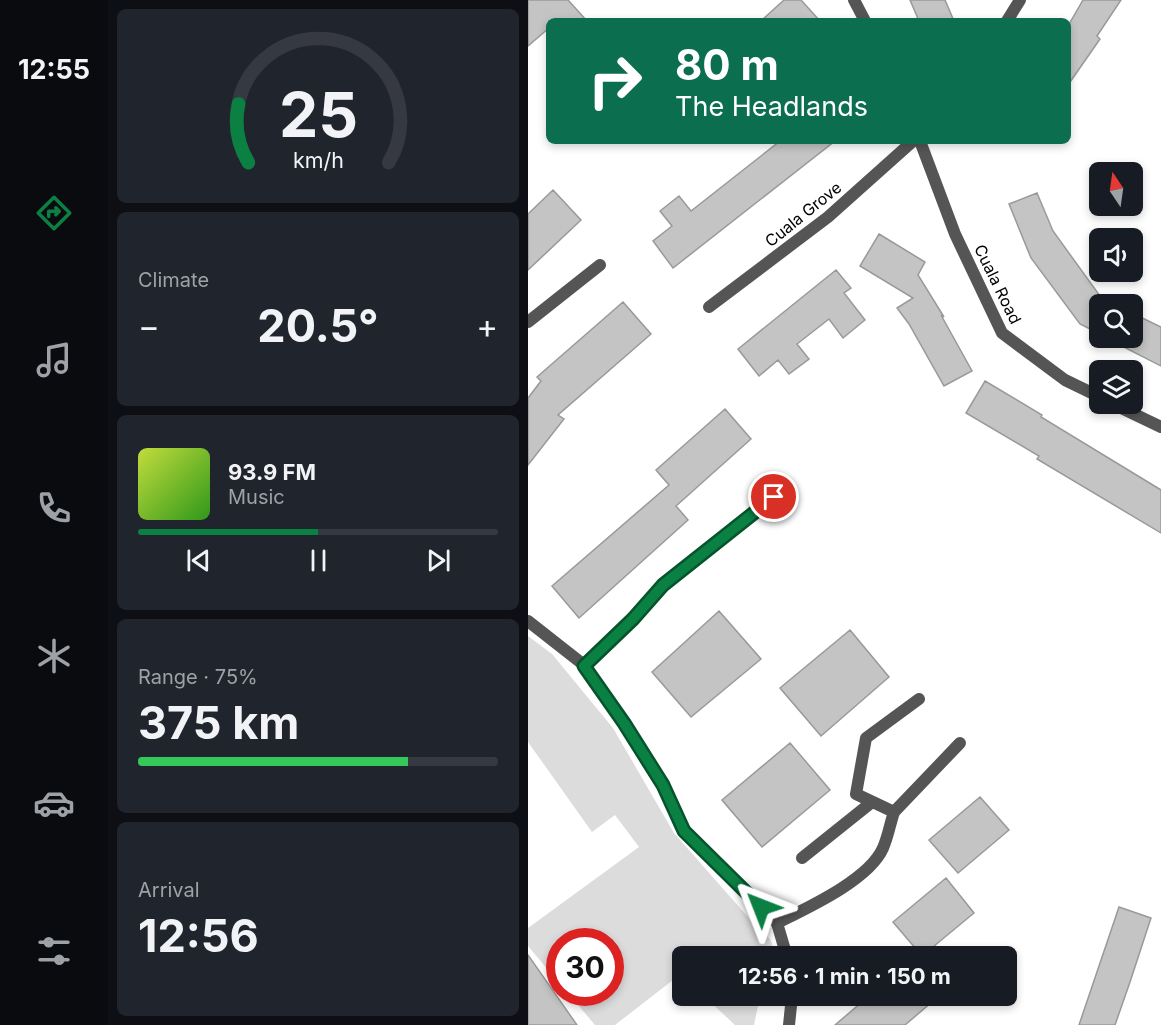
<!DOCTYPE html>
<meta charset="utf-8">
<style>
body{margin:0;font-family:Inter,sans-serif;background:#20242c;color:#f1f3f6;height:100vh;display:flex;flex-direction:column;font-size:22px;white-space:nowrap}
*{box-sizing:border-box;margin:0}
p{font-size:20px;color:#9ea1a6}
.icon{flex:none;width:33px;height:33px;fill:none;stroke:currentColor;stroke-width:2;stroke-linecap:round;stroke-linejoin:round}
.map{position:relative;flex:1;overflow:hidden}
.details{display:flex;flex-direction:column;gap:9px;padding:9px;background:#0d0f14;width:420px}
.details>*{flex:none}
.banner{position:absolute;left:18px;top:18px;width:525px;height:126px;border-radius:9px;box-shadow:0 3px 9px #0003;background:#0b6e4f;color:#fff;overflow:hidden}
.needle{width:39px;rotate:347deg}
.controls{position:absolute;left:561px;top:162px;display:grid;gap:12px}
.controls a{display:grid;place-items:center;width:54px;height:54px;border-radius:9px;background:#171b24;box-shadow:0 3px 9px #0003;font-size:30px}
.speed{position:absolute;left:18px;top:928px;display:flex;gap:12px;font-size:30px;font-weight:700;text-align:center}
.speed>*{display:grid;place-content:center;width:78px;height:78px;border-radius:50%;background:#171b24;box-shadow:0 3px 9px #0003;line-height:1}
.speed .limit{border:9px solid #d22;background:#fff;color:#111}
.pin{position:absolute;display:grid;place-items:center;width:51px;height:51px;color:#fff;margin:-26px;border:3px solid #fff;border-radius:50%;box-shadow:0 2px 6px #0007}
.me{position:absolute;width:66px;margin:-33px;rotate:315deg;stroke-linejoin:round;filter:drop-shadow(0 0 4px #0008)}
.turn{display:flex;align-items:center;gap:21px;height:126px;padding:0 30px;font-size:27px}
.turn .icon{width:78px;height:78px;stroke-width:2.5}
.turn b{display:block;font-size:42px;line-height:51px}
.big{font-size:45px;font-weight:700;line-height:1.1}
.details .tile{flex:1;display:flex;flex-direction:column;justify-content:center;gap:9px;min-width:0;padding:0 21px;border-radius:9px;background:#20242c}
.details .dial{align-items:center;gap:0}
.dial svg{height:156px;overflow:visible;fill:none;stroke:#363941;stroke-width:7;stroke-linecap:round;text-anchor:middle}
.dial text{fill:#f1f3f6;stroke:none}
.song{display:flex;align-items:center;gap:18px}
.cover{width:72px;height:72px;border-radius:9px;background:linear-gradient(135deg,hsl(70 70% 55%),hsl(110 70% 35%))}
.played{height:6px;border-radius:3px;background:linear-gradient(90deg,#0b8043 50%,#363941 50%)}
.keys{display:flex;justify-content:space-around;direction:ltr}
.heat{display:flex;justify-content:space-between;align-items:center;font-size:33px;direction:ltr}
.charge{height:9px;border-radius:4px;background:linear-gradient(90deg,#34c759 75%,#363941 0)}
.trip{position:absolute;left:144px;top:946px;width:345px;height:60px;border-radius:9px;background:#171b24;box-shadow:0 3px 9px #0003;font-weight:700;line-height:60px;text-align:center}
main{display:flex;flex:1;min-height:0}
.dock{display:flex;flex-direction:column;width:108px;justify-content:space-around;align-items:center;background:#090b0e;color:#9ea1a6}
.dock .icon{width:42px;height:42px}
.dock .current{color:#0b8043}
.dock b{font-size:27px;color:#f1f3f6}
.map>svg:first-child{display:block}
</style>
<main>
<nav class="dock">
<b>12:55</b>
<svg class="icon current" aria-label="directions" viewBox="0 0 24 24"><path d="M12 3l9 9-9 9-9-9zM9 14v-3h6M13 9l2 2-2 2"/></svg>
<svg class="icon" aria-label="music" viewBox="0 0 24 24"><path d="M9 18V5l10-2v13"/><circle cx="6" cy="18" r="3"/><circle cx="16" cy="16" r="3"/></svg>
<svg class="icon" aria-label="phone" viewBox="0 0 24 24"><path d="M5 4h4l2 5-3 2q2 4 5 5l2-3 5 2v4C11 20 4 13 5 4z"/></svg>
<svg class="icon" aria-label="climate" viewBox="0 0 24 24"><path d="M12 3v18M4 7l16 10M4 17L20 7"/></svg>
<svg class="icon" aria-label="car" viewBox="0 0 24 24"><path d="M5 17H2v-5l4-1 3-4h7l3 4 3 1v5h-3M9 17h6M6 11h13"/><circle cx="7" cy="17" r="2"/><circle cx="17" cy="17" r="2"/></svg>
<svg class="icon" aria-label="filters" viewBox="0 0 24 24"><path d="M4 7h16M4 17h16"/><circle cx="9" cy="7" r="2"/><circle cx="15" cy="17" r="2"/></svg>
</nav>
<section class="details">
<div class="tile dial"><svg viewBox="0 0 100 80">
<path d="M14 69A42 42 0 1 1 86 69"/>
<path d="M14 69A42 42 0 0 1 9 39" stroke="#0b8043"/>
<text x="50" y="56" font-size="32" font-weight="700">25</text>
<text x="50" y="72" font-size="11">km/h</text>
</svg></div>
<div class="tile"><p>Climate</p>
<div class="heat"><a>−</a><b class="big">20.5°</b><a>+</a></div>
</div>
<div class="tile">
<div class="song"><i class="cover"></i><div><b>93.9 FM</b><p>Music</p></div></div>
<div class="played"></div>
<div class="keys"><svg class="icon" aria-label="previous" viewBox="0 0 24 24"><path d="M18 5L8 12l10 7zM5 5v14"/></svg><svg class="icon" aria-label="pause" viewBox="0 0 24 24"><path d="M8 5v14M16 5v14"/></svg><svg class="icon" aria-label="next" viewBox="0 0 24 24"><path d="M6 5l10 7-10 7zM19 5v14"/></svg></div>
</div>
<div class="tile"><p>Range · 75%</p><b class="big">375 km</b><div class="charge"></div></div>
<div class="tile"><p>Arrival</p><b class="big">12:56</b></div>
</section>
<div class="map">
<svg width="633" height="1025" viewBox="0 0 633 1025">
<rect width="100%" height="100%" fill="#fff"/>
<!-- green -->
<path fill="#dcdcdc" d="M 0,636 L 24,654 L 85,728 L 146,833 L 227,925 L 242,939 L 249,957 L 154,957 L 154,976 L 145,980 L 87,1025 L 67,1025 L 40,993 L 82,993 L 82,942 L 32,942 L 31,983 L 0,946 L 0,928 L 111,847 L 87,815 L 64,832 L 0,742 Z
M 176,996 L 232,996 L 226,1025 L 207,1025 Z"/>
<!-- building -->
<path fill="#c4c4c4" stroke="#999" stroke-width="1.5" d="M 0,0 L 40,0 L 59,21 L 21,21 L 21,28 L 0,46 Z
M 256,0 L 273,0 L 292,21 L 233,21 Z
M 382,0 L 417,0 L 426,21 L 391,21 Z
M 555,0 L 593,0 L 569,36 L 572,39 L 540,85 L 540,26 Z
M 252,141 L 307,141 L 145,268 L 125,241 L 144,226 L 132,211 L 151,196 L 163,211 Z
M 25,190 L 53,220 L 0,270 L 0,214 Z
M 509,193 L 525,231 L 572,296 L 578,301 L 579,299 L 589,304 L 572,304 L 572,334 L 552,324 L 503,258 L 481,204 Z
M 351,234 L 397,262 L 390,275 L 416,317 L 413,315 L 444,371 L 416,386 L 381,324 L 369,308 L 385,298 L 332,266 Z
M 308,270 L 323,288 L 316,293 L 337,320 L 315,338 L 301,319 L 269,344 L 281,359 L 261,374 L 250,360 L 231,376 L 210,349 Z
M 95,302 L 123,334 L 30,415 L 36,419 L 0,465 L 0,398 L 13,381 L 9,377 Z
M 604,313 L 633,327 L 633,366 L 578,338 L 604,338 Z
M 457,381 L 514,415 L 513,417 L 633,490 L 633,533 L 509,459 L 511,456 L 438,413 Z
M 197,409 L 223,439 L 148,506 L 160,520 L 51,618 L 24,586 L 141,485 L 128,470 Z
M 191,611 L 233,659 L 163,717 L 124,672 Z
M 322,630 L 361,677 L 293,736 L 252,688 Z
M 262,743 L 302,790 L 234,847 L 194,800 Z
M 452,797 L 481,830 L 430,873 L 401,840 Z
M 418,878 L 446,913 L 394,956 L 365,922 Z
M 591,907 L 623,918 L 602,982 L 587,1025 L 551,1025 Z
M 0,955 L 49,1025 L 0,1025 Z
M 341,996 L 411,996 L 377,1025 L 307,1025 Z"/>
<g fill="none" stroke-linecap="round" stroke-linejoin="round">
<!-- street -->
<path stroke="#555" stroke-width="12" d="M 326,0 L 337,21
M 479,21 L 492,0
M 392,141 L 427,234 L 474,333 L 537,380 L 572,397
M 181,307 L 300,217 L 385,141
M 0,322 L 72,265
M 585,404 L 633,427
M 0,621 L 56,665 L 95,723 L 135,785 L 156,831 L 249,923 C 279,908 341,880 355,848 C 360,837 362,824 366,812 L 328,794 L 338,738 L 391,699
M 56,665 L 105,619 L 135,585 L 246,497
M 366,812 L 432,743
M 274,858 L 344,802
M 249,923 L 259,957
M 261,1025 L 264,996"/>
</g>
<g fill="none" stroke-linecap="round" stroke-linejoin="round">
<defs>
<path id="route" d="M 233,907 L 156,831 L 135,785 L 96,723 L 56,666 L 105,619 L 135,585 L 246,497"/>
</defs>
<!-- route casing -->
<use href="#route" stroke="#07532c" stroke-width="15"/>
<!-- route -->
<use href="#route" stroke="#0b8043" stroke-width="10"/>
</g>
<g text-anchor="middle" stroke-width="6" stroke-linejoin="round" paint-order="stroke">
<!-- street labels -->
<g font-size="16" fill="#000" stroke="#fff">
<text transform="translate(275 214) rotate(-39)" y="6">Cuala Grove</text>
<text transform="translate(470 284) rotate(64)" y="6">Cuala Road</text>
</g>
</g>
</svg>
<div class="controls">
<a><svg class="needle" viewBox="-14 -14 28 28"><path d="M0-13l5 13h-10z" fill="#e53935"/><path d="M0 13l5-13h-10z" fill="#9ea1a6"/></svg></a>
<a><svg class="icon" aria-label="sound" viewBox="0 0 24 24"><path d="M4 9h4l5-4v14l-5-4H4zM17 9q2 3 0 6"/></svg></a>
<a><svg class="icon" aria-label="search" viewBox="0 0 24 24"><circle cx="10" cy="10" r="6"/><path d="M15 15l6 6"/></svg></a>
<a><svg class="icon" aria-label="layers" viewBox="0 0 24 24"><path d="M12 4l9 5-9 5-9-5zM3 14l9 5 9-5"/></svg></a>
</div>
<div class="speed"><div class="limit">30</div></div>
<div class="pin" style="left:246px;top:497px;background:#d93025"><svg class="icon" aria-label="arrive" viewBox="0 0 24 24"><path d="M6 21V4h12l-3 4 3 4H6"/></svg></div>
<svg class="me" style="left:233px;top:907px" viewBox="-20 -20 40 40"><path d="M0-17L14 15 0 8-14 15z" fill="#0b8043" stroke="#fff" stroke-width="4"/></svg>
<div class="trip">12:56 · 1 min · 150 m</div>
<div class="banner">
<div class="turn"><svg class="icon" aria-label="right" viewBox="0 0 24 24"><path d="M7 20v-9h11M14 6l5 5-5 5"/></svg><div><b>80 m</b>The Headlands</div></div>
</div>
</div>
</main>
